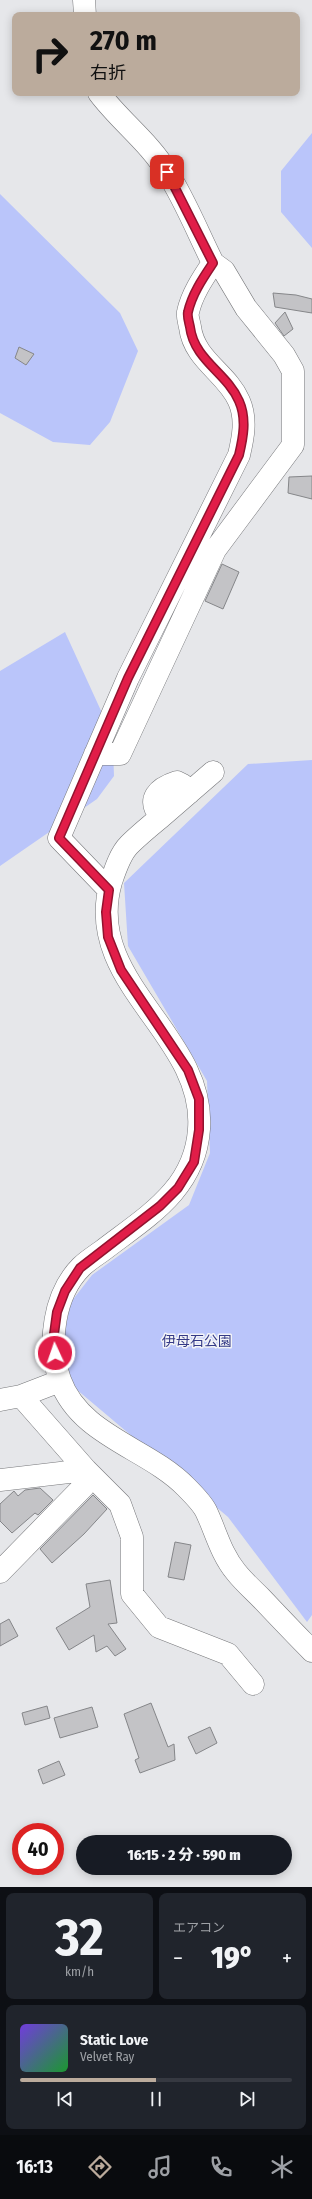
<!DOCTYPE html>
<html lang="ja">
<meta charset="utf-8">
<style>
body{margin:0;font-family:"Fira Sans Condensed","Noto Sans JP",sans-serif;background:#20242c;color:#f1f3f6;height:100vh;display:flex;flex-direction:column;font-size:15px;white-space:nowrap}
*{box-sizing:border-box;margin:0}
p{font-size:13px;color:#9ea1a6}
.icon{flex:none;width:22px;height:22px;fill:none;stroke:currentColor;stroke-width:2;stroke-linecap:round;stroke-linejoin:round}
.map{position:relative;height:1887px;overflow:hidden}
.drawer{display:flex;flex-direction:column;gap:6px;padding:6px;background:#0d0f14;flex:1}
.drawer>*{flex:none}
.banner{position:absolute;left:12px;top:12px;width:288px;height:84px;border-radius:8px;box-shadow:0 2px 10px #0003;background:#bbab9c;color:#111;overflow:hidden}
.speed{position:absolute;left:12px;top:1823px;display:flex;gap:8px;font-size:20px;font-weight:700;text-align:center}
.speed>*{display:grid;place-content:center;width:52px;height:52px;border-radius:50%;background:#171b24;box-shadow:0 2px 10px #0003;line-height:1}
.speed .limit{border:6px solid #d22;background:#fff;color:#111}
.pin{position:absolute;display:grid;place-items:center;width:34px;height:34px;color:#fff;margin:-17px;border-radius:8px;box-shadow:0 2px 6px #0006}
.me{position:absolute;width:44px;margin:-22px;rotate:357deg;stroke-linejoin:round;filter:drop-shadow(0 0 3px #0008)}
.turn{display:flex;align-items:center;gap:14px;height:84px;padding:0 12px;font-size:18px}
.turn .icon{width:52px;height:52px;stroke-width:2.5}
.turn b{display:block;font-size:28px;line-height:34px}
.big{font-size:30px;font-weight:800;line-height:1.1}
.drawer .widget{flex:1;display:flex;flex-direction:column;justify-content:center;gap:6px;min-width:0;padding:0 14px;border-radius:8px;background:#20242c}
.drawer .dial{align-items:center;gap:0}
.dial b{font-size:52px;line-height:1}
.song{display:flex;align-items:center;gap:12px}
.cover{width:48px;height:48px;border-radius:6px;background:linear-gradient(135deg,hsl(260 70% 55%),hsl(130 70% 35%))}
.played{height:4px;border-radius:2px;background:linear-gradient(90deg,#bbab9c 50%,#363941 50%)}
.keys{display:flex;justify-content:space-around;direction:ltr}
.heat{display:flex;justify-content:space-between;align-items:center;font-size:22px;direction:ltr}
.drawer .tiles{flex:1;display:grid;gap:6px;grid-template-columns:1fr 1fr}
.widget:last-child{grid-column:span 2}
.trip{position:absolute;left:76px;top:1835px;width:216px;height:40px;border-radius:20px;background:#171b24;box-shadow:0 2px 10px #0003;font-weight:800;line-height:40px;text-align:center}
.tab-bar{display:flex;height:64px;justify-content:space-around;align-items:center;background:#090b0e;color:#9ea1a6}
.tab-bar .icon{width:28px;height:28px}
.tab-bar .current{color:#bbab9c}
.tab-bar b{font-size:18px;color:#f1f3f6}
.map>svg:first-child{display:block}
</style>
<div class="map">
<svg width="312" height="1887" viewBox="0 0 312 1887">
<rect width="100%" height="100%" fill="#e6e7ea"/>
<!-- green -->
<path fill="#bac5fa" d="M 312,133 L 312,248 L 281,212 L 281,171 Z
M 0,194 L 120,313 L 138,351 L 110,422 L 90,445 L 53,442 L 0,413 Z
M 65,632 L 108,726 L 113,749 L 114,776 L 97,799 L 0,866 L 0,671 Z
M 312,760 L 312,1615 L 307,1622 L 228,1517 L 70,1384 L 58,1360 L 71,1302 L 92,1275 L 189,1205 L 210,1153 L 207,1081 L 128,946 L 124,883 L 248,764 Z"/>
<!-- building -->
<path fill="#c3c3c6" stroke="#858689" d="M 273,293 L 296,295 L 312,299 L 312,313 L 275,307 Z
M 285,312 L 293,329 L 284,336 L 275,323 Z
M 19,347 L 34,354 L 26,365 L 15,358 Z
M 312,476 L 312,499 L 288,493 L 289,477 Z
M 222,564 L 239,572 L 223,609 L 205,601 Z
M 40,1488 L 53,1500 L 38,1515 L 35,1513 L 12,1533 L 0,1521 L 0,1504 L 14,1491 L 18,1496 L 25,1490 Z
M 93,1495 L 107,1509 L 84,1534 L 52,1563 L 40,1549 Z
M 175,1542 L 191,1545 L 184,1580 L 168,1577 Z
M 110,1580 L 117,1623 L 108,1624 L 126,1649 L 115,1656 L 107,1646 L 96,1652 L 94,1635 L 69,1650 L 56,1628 L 90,1607 L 86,1584 Z
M 9,1619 L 18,1636 L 0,1646 L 0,1624 Z
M 151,1703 L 168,1747 L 174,1744 L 175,1760 L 140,1773 L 135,1760 L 139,1758 L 124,1714 Z
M 47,1706 L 50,1718 L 25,1725 L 22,1713 Z
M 92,1707 L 98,1727 L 60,1738 L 54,1718 Z
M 210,1727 L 217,1743 L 196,1754 L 188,1737 Z
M 59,1761 L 65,1775 L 43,1784 L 38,1770 Z"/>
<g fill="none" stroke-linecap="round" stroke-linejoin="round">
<defs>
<path id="minor" d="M 84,0 L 85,15
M 99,93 C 120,121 149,142 167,172 C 185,200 198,233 213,263 C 203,278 192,294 188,312 C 187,316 189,322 190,327 C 194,360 227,373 239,401 C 247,419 243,438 239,455 L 128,678 L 59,838 L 109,890
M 95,754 L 120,754 L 215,550 L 293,445 L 293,371 L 284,355 L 246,308 L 224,271 L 213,263
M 189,793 L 183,785 L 177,782 C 158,788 146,799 161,817 L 213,772
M 161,817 C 150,826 139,835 129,845 C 120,854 115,870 111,882 C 82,983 206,1034 199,1129 C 195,1190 146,1217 102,1251 C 95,1256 87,1261 81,1267 C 54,1294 47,1344 60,1380 C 80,1436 148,1448 186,1487 C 193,1494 202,1503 206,1511 C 216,1532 221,1554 236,1572 C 243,1581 253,1590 261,1598 C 278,1616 295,1634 312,1651
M 60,1381 L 21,1396 L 86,1470 L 120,1504 L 132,1537 L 132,1594 L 159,1627 L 228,1654 L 253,1684
M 0,1400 L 21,1396
M 0,1480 L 86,1470
M 0,1572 L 84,1486 L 86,1470"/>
</defs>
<!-- minor casing -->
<use href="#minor" stroke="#77787b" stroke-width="23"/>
<!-- minor -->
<use href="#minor" stroke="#fff" stroke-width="22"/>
</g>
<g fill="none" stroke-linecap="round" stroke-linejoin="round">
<defs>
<path id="route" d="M 55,1353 L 54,1334 L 57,1312 L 65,1291 L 80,1268 L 160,1206 L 178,1188 L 194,1162 L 199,1130 L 199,1099 L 188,1070 L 121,970 L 108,937 L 106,912 L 109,890 L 59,838 L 128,678 L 239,455 C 243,438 247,419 239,401 C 227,373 194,360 190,327 C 189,322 187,316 188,312 C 192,294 203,278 213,263 L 167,172"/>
</defs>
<!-- route casing -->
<use href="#route" stroke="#92132f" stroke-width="10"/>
<!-- route -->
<use href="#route" stroke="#e11d48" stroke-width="7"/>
</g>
<g text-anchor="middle" stroke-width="3" stroke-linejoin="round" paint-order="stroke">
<!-- park labels -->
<g font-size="14" fill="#353a87" stroke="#f3f4f7">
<text x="197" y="1346">伊母石公園</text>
</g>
</g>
</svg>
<div class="speed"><div class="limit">40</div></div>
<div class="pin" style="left:167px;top:172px;background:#d93025"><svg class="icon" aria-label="arrive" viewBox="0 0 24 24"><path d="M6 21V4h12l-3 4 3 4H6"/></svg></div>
<svg class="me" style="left:55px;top:1353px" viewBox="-20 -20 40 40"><circle r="17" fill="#e11d48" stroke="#fff" stroke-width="3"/><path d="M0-11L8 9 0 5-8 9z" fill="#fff"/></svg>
<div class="trip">16:15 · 2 分 · 590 m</div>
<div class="banner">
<div class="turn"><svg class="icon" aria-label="right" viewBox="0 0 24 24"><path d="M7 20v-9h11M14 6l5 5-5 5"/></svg><div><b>270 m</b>右折</div></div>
</div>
</div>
<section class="drawer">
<div class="tiles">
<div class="widget dial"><b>32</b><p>km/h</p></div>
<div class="widget"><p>エアコン</p>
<div class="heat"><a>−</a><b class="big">19°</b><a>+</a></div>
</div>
<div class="widget">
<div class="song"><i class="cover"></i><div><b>Static Love</b><p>Velvet Ray</p></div></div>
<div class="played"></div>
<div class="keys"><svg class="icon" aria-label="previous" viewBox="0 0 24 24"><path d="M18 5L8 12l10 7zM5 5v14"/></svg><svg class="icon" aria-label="pause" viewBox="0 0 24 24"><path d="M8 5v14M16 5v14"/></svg><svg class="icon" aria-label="next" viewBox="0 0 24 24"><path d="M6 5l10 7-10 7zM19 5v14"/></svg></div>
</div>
</div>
</section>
<nav class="tab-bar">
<b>16:13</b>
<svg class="icon current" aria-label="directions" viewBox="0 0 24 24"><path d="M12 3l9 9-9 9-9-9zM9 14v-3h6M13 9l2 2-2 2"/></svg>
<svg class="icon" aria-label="music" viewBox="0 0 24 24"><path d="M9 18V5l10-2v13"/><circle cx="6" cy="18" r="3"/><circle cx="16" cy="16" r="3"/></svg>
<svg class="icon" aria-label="phone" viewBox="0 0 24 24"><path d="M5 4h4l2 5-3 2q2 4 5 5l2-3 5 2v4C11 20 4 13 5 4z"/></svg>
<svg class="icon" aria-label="climate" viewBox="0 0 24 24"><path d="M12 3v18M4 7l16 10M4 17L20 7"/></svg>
</nav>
